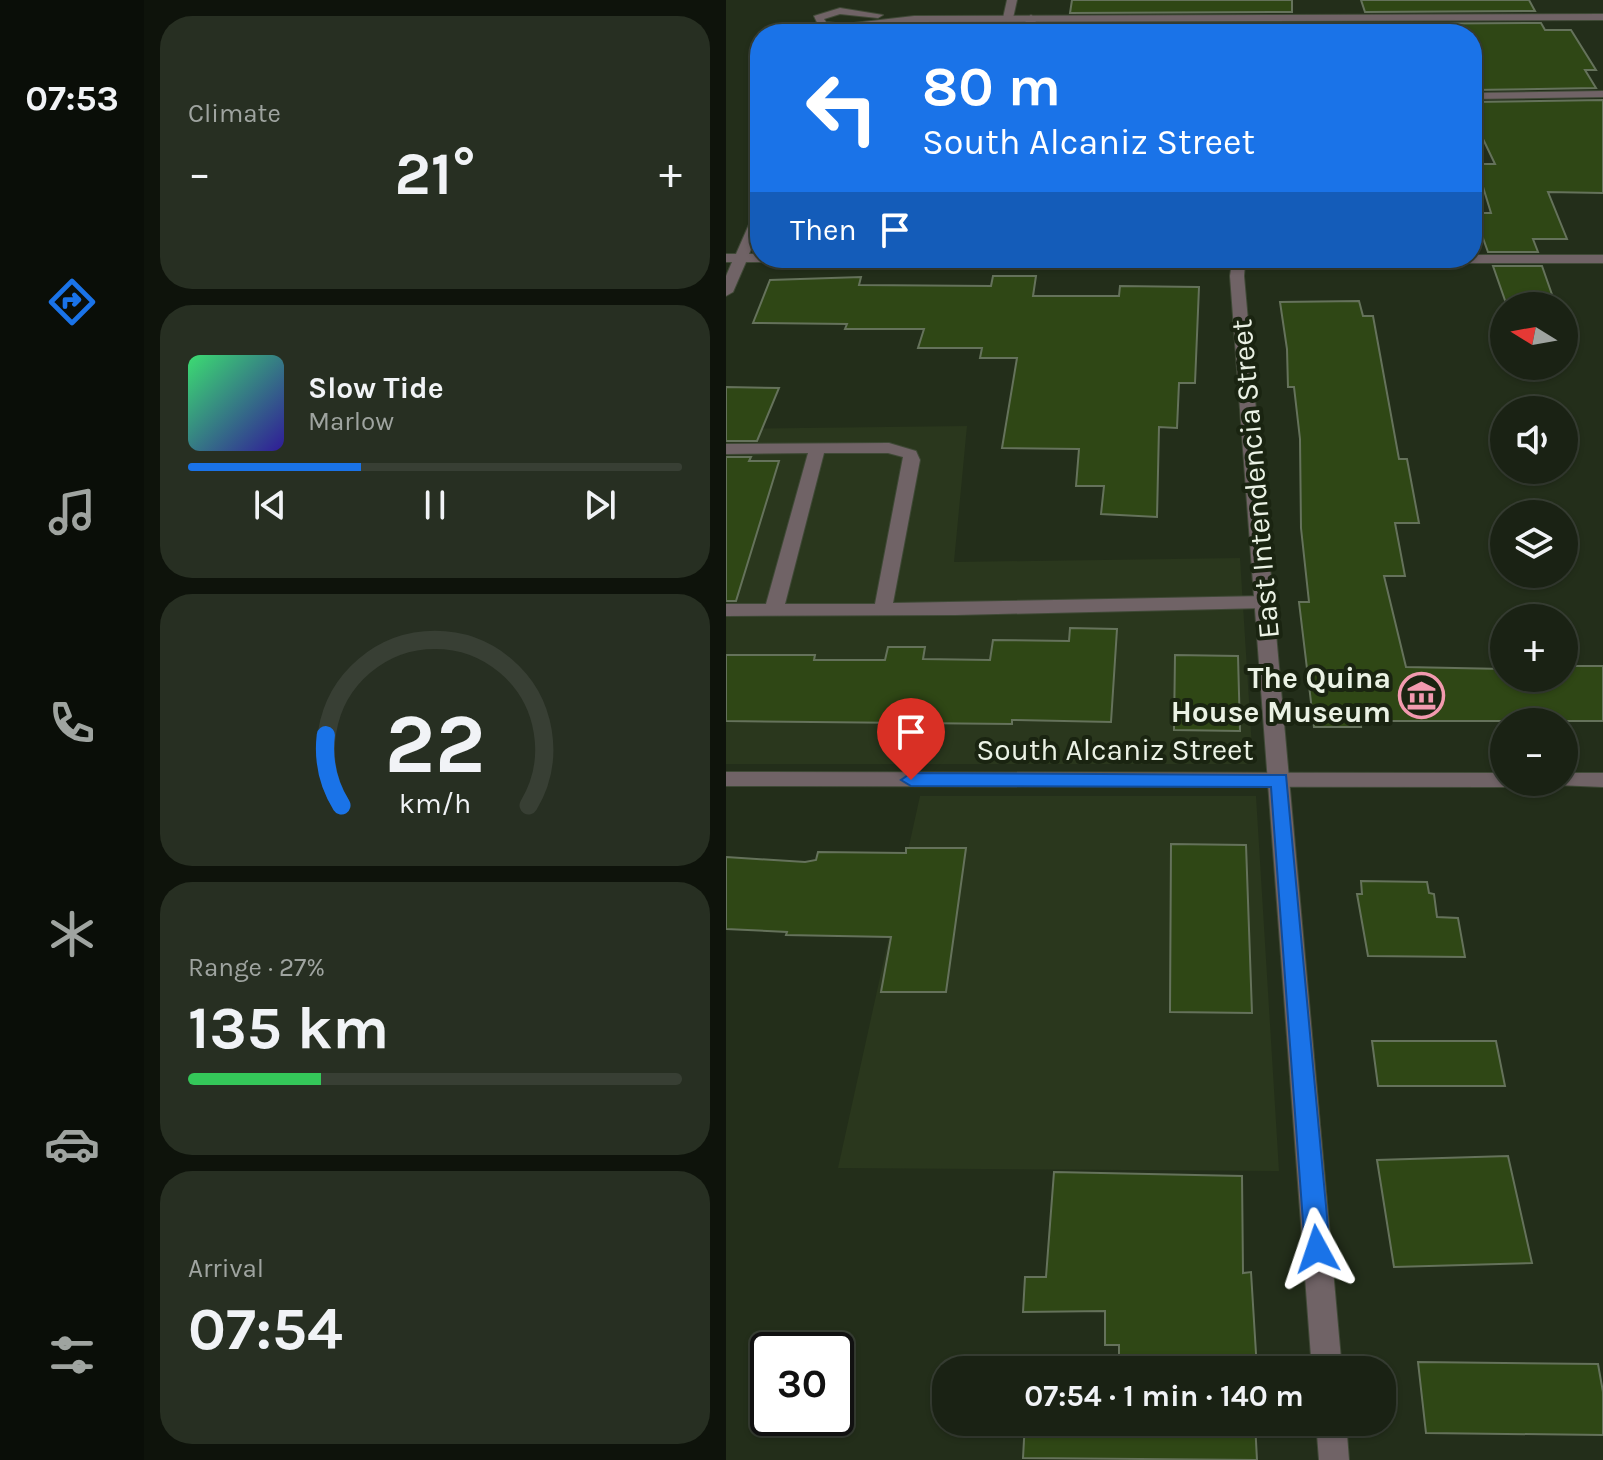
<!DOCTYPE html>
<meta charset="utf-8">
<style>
body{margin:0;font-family:Karla,sans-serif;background:#272f22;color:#f1f3f6;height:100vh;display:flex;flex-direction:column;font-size:30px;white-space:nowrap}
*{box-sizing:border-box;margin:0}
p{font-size:26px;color:#9fa4a0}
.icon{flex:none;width:44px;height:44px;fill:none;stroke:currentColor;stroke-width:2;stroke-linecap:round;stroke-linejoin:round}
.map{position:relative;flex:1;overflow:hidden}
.sheet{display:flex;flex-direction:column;gap:16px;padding:16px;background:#0e130b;width:582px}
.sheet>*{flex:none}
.hud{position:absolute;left:24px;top:24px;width:732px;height:244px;border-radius:32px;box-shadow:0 2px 6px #0004,0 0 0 2px #383f34;background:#1a73e8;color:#fff;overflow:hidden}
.needle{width:52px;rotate:281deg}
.controls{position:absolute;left:764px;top:292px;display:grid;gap:16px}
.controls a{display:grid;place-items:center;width:88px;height:88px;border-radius:50%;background:#1a2214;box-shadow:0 2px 6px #0004,0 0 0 2px #383f34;font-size:40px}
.speed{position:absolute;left:24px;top:1332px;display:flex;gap:16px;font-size:40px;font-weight:700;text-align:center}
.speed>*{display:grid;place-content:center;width:104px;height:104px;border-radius:50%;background:#1a2214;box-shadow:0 2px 6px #0004,0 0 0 2px #383f34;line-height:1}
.speed .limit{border:4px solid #111;border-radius:12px;background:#fff;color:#111}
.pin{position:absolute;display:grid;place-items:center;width:68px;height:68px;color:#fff;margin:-82px -34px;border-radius:50% 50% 50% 0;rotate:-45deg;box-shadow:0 0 8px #0007}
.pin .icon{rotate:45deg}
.me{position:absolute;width:88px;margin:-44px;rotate:355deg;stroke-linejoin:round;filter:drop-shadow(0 0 6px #0008)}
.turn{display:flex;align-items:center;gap:28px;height:168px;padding:0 40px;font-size:36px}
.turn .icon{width:104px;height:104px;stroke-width:2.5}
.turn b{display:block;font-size:56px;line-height:68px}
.then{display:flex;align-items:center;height:76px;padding:0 40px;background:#0003;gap:16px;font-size:30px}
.big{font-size:60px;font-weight:700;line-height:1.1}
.sheet .card{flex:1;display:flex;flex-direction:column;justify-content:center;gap:12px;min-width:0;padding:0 28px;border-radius:32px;background:#272f22}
.sheet .dial{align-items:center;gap:0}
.dial svg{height:208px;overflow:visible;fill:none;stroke:#383f34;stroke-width:7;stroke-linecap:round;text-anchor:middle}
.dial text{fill:#f1f3f6;stroke:none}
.song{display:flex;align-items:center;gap:24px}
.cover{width:96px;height:96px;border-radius:12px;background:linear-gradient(135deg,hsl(140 70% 55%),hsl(250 70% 35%))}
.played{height:8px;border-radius:4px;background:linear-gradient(90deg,#1a73e8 35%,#383f34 35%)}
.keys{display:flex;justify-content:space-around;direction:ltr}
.heat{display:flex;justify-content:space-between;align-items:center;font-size:44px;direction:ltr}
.charge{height:12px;border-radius:6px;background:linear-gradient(90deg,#34c759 27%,#383f34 0)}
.trip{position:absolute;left:206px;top:1356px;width:464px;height:80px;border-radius:32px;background:#1a2214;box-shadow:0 2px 6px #0004,0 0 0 2px #383f34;font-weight:700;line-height:80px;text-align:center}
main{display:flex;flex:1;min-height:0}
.dock{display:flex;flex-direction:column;width:144px;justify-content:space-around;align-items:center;background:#0a0e08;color:#9fa4a0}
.dock .icon{width:56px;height:56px}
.dock .selected{color:#1a73e8}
.dock b{font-size:36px;color:#f1f3f6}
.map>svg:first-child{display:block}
</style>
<main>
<nav class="dock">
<b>07:53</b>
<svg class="icon selected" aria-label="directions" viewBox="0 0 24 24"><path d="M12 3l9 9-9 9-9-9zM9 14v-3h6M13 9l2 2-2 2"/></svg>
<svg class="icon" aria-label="music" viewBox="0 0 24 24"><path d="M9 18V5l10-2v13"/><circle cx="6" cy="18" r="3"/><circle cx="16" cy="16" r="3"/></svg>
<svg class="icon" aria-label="phone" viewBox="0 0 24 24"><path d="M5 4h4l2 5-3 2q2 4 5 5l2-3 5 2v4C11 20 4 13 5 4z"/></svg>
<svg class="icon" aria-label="climate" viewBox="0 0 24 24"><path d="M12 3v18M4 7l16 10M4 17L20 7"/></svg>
<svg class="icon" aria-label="car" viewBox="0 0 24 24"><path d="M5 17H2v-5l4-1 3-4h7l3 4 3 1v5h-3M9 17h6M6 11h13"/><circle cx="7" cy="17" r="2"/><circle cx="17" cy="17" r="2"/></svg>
<svg class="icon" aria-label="filters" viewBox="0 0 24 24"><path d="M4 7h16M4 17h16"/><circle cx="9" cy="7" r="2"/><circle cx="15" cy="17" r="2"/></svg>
</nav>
<section class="sheet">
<div class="card"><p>Climate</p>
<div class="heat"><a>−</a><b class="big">21°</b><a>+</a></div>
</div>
<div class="card">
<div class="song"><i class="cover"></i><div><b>Slow Tide</b><p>Marlow</p></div></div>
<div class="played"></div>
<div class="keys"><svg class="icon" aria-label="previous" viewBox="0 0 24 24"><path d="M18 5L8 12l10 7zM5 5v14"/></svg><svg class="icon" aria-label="pause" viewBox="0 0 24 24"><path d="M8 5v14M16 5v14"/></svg><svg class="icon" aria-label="next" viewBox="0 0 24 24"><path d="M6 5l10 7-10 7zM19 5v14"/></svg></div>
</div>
<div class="card dial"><svg viewBox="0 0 100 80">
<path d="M14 69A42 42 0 1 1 86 69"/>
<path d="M14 69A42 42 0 0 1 8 42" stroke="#1a73e8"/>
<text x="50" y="56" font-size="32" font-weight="700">22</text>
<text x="50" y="72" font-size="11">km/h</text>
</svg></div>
<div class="card"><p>Range · 27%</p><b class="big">135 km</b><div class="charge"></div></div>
<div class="card"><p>Arrival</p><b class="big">07:54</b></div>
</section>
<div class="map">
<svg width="877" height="1460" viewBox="0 0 877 1460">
<rect width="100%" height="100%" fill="#232e1a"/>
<!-- built -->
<path fill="#2a371d" d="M 241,426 L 228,562 L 514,558 L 527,764 L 0,764 L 0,429 Z
M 194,796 L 530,796 L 553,1171 L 112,1168 Z"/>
<!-- building -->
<path fill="#2f4715" stroke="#65725b" stroke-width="2" d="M 346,0 L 566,0 L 566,12 L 344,13 Z
M 635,0 L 803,0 L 809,11 L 639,12 Z
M 815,23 L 819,30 L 845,30 L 870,70 L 859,70 L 870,88 L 746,90 L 746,34 L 644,34 L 642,24 Z
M 567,24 L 568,34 L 340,34 L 342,25 Z
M 877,100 L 877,193 L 822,192 L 841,239 L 807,239 L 812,252 L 762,252 L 748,213 L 765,213 L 750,164 L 769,164 L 746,116 L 746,102 Z
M 767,266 L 816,266 L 830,306 L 781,306 Z
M 267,276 L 310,276 L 307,296 L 393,296 L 394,286 L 473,287 L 469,383 L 453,383 L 451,428 L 433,427 L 431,517 L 375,514 L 378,486 L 350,486 L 353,449 L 276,448 L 291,358 L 254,358 L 256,348 L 192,348 L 198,329 L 119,329 L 121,324 L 27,323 L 44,280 L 135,277 L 133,285 L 265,286 Z
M 633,301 L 637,316 L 647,316 L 673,459 L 681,459 L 693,523 L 669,523 L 679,576 L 658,576 L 680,667 L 778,669 L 778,678 L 838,678 L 838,666 L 877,666 L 877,721 L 634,721 L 635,727 L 588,727 L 573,602 L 583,602 L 575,528 L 574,439 L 568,387 L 562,387 L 561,349 L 554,302 Z
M 0,387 L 53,388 L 31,441 L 0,441 Z
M 0,457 L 25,457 L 23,461 L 53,461 L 10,601 L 0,601 Z
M 344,628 L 391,629 L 385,722 L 286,720 L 286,724 L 0,721 L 0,655 L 89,655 L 88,660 L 159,660 L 162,647 L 199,647 L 197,659 L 264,660 L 267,640 L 343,641 Z
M 449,655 L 512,656 L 514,731 L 448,730 Z
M 445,844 L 520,845 L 526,1013 L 444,1012 Z
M 180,848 L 240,848 L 220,992 L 155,992 L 165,937 L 60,935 L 61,932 L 0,929 L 0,857 L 79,862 L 90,860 L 92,852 L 180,853 Z
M 635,881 L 701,882 L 703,893 L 708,894 L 711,917 L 732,918 L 739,957 L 642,956 L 631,894 L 636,894 Z
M 646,1041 L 770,1041 L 779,1086 L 652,1086 Z
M 782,1156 L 806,1263 L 668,1267 L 651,1160 Z
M 328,1172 L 516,1176 L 517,1273 L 525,1272 L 531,1370 L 393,1370 L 393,1345 L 379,1345 L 379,1311 L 297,1312 L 299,1277 L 320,1277 Z
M 692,1362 L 872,1364 L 877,1392 L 877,1435 L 700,1433 Z
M 299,1422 L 529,1422 L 531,1460 L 297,1458 Z"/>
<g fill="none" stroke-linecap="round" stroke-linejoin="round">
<defs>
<path id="service" d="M 281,0 L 291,0 L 287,18 L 282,21 L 277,18 Z
M 305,15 L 310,18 L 308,34 L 298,34 L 300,18 Z
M 877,91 L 877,97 L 746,99 L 746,93 Z
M 163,443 L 190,451 L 194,460 L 167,603 L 539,596 L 548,602 L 539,608 L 230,615 L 0,616 L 0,604 L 40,604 L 82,453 L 0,454 L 0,444 ZM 98,453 L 162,453 L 177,457 L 149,604 L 59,604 Z"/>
<path id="minor" d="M 114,8 L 157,15 L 152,18 L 114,14 L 98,19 L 100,22 L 119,24 L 188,16 L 877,14 L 877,20 L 188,22 L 95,31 L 88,16 Z
M 34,209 L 34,228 L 23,254 L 34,254 L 34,258 L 746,258 L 746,255 L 877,255 L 877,263 L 519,263 L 518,276 L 616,1370 L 586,1370 L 504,276 L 506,263 L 20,262 L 7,292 L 0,296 L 0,276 L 6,262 L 0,262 L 0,254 L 10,254 L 28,213 Z
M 590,1422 L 620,1422 L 623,1460 L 593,1460 Z"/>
<path id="tertiary" d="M 0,772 L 778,773 L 778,782 L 787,782 L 778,787 L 0,786 Z
M 838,773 L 877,773 L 877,787 L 831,785 L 829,782 L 838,782 Z"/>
</defs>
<!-- service casing -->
<use href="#service" stroke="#3f4936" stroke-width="2"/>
<!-- minor casing -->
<use href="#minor" stroke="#3f4936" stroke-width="2"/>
<!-- tertiary casing -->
<use href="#tertiary" stroke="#3f4936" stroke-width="2"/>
<!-- service -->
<use href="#service" fill="#706366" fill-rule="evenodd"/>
<!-- minor -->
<use href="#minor" fill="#706366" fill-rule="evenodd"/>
<!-- tertiary -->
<use href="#tertiary" fill="#706366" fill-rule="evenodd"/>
</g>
<!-- route -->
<path fill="#1a73e8" stroke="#114b97" stroke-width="2" d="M 185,773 L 560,775 L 604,1249 L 600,1257 L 591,1261 L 582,1257 L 579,1249 L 545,787 L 185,786 L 175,780 Z"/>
<!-- icons -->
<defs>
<symbol id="museum-ring" viewBox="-11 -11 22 22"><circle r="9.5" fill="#1a2411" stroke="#f29aaf" stroke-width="1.5"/><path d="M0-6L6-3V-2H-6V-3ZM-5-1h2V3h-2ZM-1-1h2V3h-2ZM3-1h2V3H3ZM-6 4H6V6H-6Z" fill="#f29aaf"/></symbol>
</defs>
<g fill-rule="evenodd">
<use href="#museum-ring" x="670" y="670" width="51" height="51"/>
</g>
<g text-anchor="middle" stroke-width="8" stroke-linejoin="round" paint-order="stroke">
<!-- street labels -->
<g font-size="30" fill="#ebf2e5" stroke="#1a2411">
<text transform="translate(529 479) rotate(-95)" y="10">East Intendencia Street</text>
<text x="389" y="760">South Alcaniz Street</text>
</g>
<!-- poi labels -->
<g font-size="30" font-weight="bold" fill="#ebf2e5" stroke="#1a2411" text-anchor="end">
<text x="665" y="688">The Quina<tspan x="665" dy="34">House Museum</tspan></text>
</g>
</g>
</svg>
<div class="controls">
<a><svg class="needle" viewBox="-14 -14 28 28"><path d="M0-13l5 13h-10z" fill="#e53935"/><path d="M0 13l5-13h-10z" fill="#9fa4a0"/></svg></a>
<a><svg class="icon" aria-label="sound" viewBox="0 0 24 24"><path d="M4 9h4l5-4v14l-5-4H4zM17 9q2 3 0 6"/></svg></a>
<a><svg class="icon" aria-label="layers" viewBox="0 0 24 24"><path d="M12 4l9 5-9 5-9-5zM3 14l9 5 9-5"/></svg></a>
<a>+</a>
<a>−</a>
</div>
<div class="speed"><div class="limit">30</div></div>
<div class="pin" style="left:185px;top:780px;background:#d93025"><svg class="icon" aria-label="arrive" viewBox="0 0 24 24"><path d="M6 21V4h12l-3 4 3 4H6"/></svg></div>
<svg class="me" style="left:591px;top:1249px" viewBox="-20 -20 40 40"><path d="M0-17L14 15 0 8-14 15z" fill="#1a73e8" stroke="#fff" stroke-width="4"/></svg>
<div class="trip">07:54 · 1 min · 140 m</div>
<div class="hud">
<div class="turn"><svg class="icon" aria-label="left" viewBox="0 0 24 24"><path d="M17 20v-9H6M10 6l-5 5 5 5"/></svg><div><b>80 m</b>South Alcaniz Street</div></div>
<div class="then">Then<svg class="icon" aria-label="arrive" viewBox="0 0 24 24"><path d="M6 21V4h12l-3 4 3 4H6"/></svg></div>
</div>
</div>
</main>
